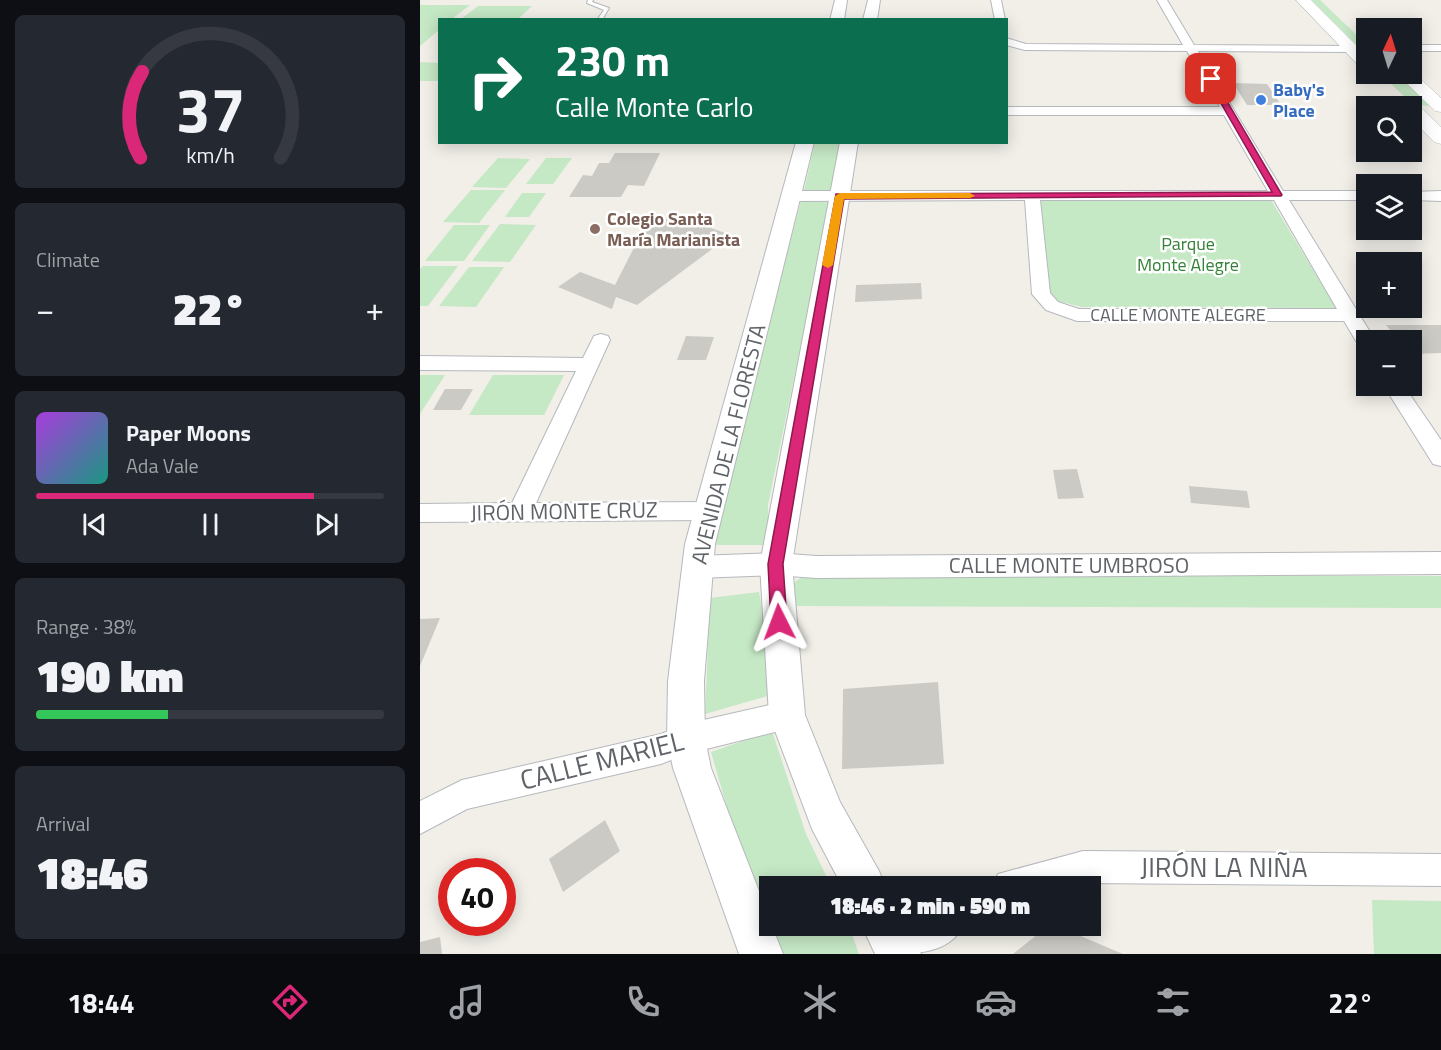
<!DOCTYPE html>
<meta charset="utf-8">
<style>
body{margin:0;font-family:"Titillium Web",sans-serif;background:#242831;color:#f1f3f6;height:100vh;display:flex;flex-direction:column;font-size:22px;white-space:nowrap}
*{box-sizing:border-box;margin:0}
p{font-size:20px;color:#9ea1a6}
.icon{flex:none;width:33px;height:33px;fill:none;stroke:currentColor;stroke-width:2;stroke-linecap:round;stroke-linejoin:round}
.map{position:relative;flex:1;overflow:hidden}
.drawer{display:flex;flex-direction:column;gap:15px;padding:15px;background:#0d0f14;width:420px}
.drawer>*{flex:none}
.banner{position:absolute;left:18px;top:18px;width:570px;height:126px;border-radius:0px;box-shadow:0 3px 15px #0003;background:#0b6e4f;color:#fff;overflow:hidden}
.needle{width:39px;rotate:4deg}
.controls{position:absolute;left:936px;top:18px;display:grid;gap:12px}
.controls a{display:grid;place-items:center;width:66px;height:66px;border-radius:0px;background:#171b24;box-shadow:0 3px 15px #0003;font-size:30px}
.speed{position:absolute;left:18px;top:858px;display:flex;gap:12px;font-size:30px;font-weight:700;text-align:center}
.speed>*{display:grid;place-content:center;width:78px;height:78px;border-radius:50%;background:#171b24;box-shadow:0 3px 15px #0003;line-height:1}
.speed .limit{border:9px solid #d22;background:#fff;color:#111}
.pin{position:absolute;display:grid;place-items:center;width:51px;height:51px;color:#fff;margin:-26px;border-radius:12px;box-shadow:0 3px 9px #0006}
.me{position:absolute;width:66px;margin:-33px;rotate:357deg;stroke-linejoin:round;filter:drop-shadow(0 0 4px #0008)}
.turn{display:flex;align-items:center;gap:21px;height:126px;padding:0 18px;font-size:27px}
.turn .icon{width:78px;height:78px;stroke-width:2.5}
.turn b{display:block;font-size:42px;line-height:51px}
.big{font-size:45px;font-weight:800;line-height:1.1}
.drawer .card{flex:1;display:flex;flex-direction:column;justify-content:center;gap:9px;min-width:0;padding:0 21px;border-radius:9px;background:#242831}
.drawer .dial{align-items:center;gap:0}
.dial svg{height:156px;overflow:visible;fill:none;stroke:#363941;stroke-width:7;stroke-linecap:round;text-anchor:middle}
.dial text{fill:#f1f3f6;stroke:none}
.song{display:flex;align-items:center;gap:18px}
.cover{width:72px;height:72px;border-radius:9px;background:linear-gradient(135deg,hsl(280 70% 55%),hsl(170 70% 35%))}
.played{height:6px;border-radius:3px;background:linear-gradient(90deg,#db2777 80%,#363941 80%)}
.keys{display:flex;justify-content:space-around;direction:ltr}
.heat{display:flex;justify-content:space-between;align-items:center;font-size:33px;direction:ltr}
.charge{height:9px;border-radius:4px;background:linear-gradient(90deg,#34c759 38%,#363941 0)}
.trip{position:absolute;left:339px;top:876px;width:342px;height:60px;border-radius:0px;background:#171b24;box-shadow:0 3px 15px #0003;font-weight:800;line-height:60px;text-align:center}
.menu{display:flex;height:96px;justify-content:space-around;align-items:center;background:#090b0e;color:#9ea1a6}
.menu .icon{width:42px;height:42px}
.menu .selected{color:#db2777}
.menu b{font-size:27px;color:#f1f3f6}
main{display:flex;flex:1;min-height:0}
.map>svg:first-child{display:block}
</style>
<main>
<section class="drawer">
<div class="card dial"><svg viewBox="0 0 100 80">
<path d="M14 69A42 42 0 1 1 86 69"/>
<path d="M14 69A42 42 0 0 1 15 25" stroke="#db2777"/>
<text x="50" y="56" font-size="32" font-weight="700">37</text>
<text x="50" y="72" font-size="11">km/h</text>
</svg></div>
<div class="card"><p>Climate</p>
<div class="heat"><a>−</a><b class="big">22°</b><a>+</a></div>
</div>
<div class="card">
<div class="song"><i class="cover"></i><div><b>Paper Moons</b><p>Ada Vale</p></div></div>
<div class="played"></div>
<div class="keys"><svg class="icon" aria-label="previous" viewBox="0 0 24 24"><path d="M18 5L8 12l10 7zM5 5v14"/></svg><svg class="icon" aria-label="pause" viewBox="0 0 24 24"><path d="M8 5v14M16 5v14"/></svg><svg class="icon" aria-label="next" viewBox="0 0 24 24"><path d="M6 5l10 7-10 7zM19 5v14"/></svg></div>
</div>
<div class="card"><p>Range · 38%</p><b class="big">190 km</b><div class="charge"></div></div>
<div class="card"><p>Arrival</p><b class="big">18:46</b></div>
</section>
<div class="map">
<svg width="1021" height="954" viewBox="0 0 1021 954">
<rect width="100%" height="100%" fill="#f1efe8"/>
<!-- green -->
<path fill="#c5e8c5" d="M 886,0 L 900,0 L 946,44 L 946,59 Z
M 0,5 L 50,5 L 32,19 L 20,20 L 19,30 L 0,46 Z
M 58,6 L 112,6 L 98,19 L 41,19 Z
M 0,62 L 19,63 L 19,81 L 0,81 Z
M 961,74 L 977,74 L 1011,106 L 993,105 Z
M 395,143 L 422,143 L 413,190 L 384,190 Z
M 78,158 L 110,159 L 86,188 L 52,187 Z
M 126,158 L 152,158 L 133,184 L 106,184 Z
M 51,190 L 85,190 L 59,223 L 23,222 Z
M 102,193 L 126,193 L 109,217 L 85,217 Z
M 619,200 L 851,200 L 916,308 L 662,307 L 638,301 L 628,291 Z
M 381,201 L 410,202 L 348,505 L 348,545 L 290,545 Z
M 80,224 L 116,225 L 90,262 L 52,261 Z
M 34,225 L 70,225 L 44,261 L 5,261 Z
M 3,266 L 38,266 L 8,306 L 0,306 L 0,269 Z
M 49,267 L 84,267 L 56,307 L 19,306 Z
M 0,375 L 25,375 L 0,414 Z
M 73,375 L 144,375 L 124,415 L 49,415 Z
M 386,574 L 1021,576 L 1021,608 L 371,606 L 368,587 Z
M 339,592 L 358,693 L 285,714 L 290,598 Z
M 352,731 L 386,834 L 411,886 L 350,886 L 350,926 L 429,926 L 439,954 L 363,954 L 329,883 L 291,752 Z
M 952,900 L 1021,901 L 1021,954 L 954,954 Z"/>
<!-- building -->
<path fill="#cccac5" d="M 813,83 L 847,84 L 861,105 L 827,105 Z
M 195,153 L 240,153 L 224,186 L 208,185 L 201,197 L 149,197 L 163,175 L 172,176 L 179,163 L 189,163 Z
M 233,217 L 262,218 L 311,235 L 217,305 L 196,297 L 192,309 L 138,287 L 160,272 L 195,285 L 228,220 Z
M 501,283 L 502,299 L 435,302 L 436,285 Z
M 966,325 L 1021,325 L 1021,353 L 992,354 L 992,340 L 978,340 Z
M 266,336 L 294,337 L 286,360 L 257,360 Z
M 25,389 L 53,389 L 41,410 L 13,410 Z
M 657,469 L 664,498 L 638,499 L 633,470 Z
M 769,486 L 827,491 L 830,508 L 771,503 Z
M 20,618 L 0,666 L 0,619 Z
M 518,682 L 524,764 L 422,769 L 423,689 Z
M 185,820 L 200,851 L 143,892 L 129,859 Z
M 628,926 L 637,926 L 703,954 L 593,954 Z
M 20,937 L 22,954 L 0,954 L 0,942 Z"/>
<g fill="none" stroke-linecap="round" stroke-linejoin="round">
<defs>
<path id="service" d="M 168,0 L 173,0 L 172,2 L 189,8 L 182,20 L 177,20 L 184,10 L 167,3 Z"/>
<path id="minor" d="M 571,0 L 581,0 L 585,20 L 575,20 Z
M 737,0 L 747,0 L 774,45 L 931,46 L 937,49 L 931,52 L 778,51 L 863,191 L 946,191 L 946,200 L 869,200 L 955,340 L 946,340 L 946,348 L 939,346 L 924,321 L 657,321 L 626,310 L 612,294 L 605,200 L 371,201 L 363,196 L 371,191 L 848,191 L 804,115 L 586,115 L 586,107 L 800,107 L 767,51 L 605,50 L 586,45 L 586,38 L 606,44 L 763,45 ZM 620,200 L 854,200 L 917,309 L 659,309 L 638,302 L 630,293 Z
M 992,45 L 1021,45 L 1021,51 L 992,51 Z
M 1021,191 L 1021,201 L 992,200 L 992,192 Z
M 181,334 L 188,336 L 190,340 L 116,503 L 289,502 L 297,504 L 301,511 L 297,518 L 289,520 L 0,522 L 0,504 L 92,503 L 156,371 L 0,370 L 0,356 L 163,358 L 174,336 Z
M 964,386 L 984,386 L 1021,440 L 1021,466 L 1013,464 Z
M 1021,552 L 1021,574 L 396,578 L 356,575 L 277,578 L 268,575 L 265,567 L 268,559 L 277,556 L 356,553 L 396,556 Z
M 367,701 L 377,705 L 381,715 L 377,725 L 367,729 L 266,754 L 241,764 L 47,809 L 0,834 L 0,801 L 42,780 L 241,734 L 266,724 Z
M 663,851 L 1021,854 L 1021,886 L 663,883 L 651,886 L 573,886 L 578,874 Z
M 495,926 L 543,926 C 529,954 495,954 464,954 L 470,942 Z"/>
<path id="tertiary" d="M 415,0 L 427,0 L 424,20 L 410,20 Z
M 448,0 L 460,0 L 457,20 L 443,20 Z
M 376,142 L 394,142 L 295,544 L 284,681 L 285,739 L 291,768 L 350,919 L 350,926 L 352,926 L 363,954 L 319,954 L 253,768 L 247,739 L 248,681 L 265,544 Z
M 420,142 L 438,142 L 372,564 L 385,715 L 420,802 L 459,871 L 465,886 L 422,886 L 392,829 L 349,715 L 340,564 Z
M 442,926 L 488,926 L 501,954 L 455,954 Z"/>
<path id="secondary" d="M 876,0 L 891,0 L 946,55 L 946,69 L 940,67 Z
M 992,71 L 1021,98 L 1021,112 L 1015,111 L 977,74 L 992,74 Z
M 992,104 L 998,105 L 1021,127 L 1021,144 L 1014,142 L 992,119 L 992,106 L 985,106 Z"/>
</defs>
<!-- service casing -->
<use href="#service" stroke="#b5b8bc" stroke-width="2"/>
<!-- minor casing -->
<use href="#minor" stroke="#b5b8bc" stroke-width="2"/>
<!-- tertiary casing -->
<use href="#tertiary" stroke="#b5b8bc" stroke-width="2"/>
<!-- secondary casing -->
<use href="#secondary" stroke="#b6babf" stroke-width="1"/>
<!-- service -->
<use href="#service" fill="#fff" fill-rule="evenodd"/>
<!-- minor -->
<use href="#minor" fill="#fff" fill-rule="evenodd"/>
<!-- tertiary -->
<use href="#tertiary" fill="#fff" fill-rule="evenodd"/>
<!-- secondary -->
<use href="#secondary" fill="#fff" fill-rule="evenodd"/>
</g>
<!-- route -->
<path fill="#db2777" stroke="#8e194d" stroke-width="1.5" d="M 791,77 L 794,79 L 862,195 L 861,196 L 424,199 L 363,564 L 367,622 L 365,627 L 359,629 L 353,627 L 351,622 L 348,564 L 416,194 L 852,192 L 787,79 Z"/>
<!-- slow -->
<path fill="#f59e0b" d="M 420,193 L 550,193 L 555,196 L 550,198 L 424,199 L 413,265 L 408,268 L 402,265 L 415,196 Z"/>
<!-- markers -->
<circle fill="#3f7fe0" stroke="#fff" stroke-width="2" cx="841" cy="100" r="6"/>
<circle fill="#8d6e63" stroke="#fff" stroke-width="2" cx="175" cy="229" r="6"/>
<g text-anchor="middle" stroke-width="5" stroke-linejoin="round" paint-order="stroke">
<!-- far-shop labels -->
<g font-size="18" font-weight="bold" fill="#366cbe" stroke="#fff" text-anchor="start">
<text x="853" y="96">Baby's<tspan x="853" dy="21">Place</tspan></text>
</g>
<!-- far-education labels -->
<g font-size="18" font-weight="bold" fill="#785e54" stroke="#fff" text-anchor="start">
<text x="187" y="225">Colegio Santa<tspan x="187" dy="21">María Marianista</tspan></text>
</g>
<!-- far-park labels -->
<g font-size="18" fill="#348238" stroke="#fff">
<text x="768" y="250">Parque<tspan x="768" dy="21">Monte Alegre</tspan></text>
</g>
<!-- far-street labels -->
<g font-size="18" fill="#5f6368" stroke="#fff">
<text x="758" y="321">CALLE MONTE ALEGRE</text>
</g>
<!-- street labels -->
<g font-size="22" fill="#5f6368" stroke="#fff">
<text transform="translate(308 444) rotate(-76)" y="8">AVENIDA DE LA FLORESTA</text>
<text transform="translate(144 511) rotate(-1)" y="8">JIRÓN MONTE CRUZ</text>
<text x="649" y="573">CALLE MONTE UMBROSO</text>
</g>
<!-- near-street labels -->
<g font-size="27" fill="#5f6368" stroke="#fff">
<text transform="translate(182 761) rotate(-14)" y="9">CALLE MARIEL</text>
<text x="804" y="877">JIRÓN LA NIÑA</text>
</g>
</g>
</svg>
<div class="controls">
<a><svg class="needle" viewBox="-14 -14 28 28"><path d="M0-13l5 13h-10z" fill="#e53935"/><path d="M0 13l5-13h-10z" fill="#9ea1a6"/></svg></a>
<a><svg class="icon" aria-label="search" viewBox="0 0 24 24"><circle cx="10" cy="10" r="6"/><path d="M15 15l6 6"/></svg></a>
<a><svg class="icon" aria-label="layers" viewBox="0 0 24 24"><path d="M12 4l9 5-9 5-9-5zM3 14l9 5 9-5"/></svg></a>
<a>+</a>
<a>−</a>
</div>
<div class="speed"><div class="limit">40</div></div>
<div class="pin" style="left:791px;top:79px;background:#d93025"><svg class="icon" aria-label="arrive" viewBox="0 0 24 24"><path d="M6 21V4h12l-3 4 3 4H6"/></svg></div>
<svg class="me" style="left:359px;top:622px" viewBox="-20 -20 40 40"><path d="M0-17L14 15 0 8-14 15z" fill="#db2777" stroke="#fff" stroke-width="4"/></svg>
<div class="trip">18:46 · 2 min · 590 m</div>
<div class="banner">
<div class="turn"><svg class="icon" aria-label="right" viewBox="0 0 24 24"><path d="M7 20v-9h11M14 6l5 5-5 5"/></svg><div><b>230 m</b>Calle Monte Carlo</div></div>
</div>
</div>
</main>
<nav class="menu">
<b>18:44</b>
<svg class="icon selected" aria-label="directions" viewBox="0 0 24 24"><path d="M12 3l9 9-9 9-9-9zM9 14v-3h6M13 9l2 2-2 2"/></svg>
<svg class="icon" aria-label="music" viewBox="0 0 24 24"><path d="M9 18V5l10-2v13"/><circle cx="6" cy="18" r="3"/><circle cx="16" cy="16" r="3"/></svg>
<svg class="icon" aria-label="phone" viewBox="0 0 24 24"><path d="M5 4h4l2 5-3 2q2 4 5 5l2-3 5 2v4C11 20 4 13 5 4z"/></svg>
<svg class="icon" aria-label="climate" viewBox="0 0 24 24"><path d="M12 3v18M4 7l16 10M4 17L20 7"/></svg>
<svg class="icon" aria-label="car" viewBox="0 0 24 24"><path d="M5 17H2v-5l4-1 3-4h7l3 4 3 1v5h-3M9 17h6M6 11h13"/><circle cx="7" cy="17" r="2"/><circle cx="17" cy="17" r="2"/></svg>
<svg class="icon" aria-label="filters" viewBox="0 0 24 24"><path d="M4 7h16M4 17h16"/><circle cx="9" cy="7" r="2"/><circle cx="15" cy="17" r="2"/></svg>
<b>22°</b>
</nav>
